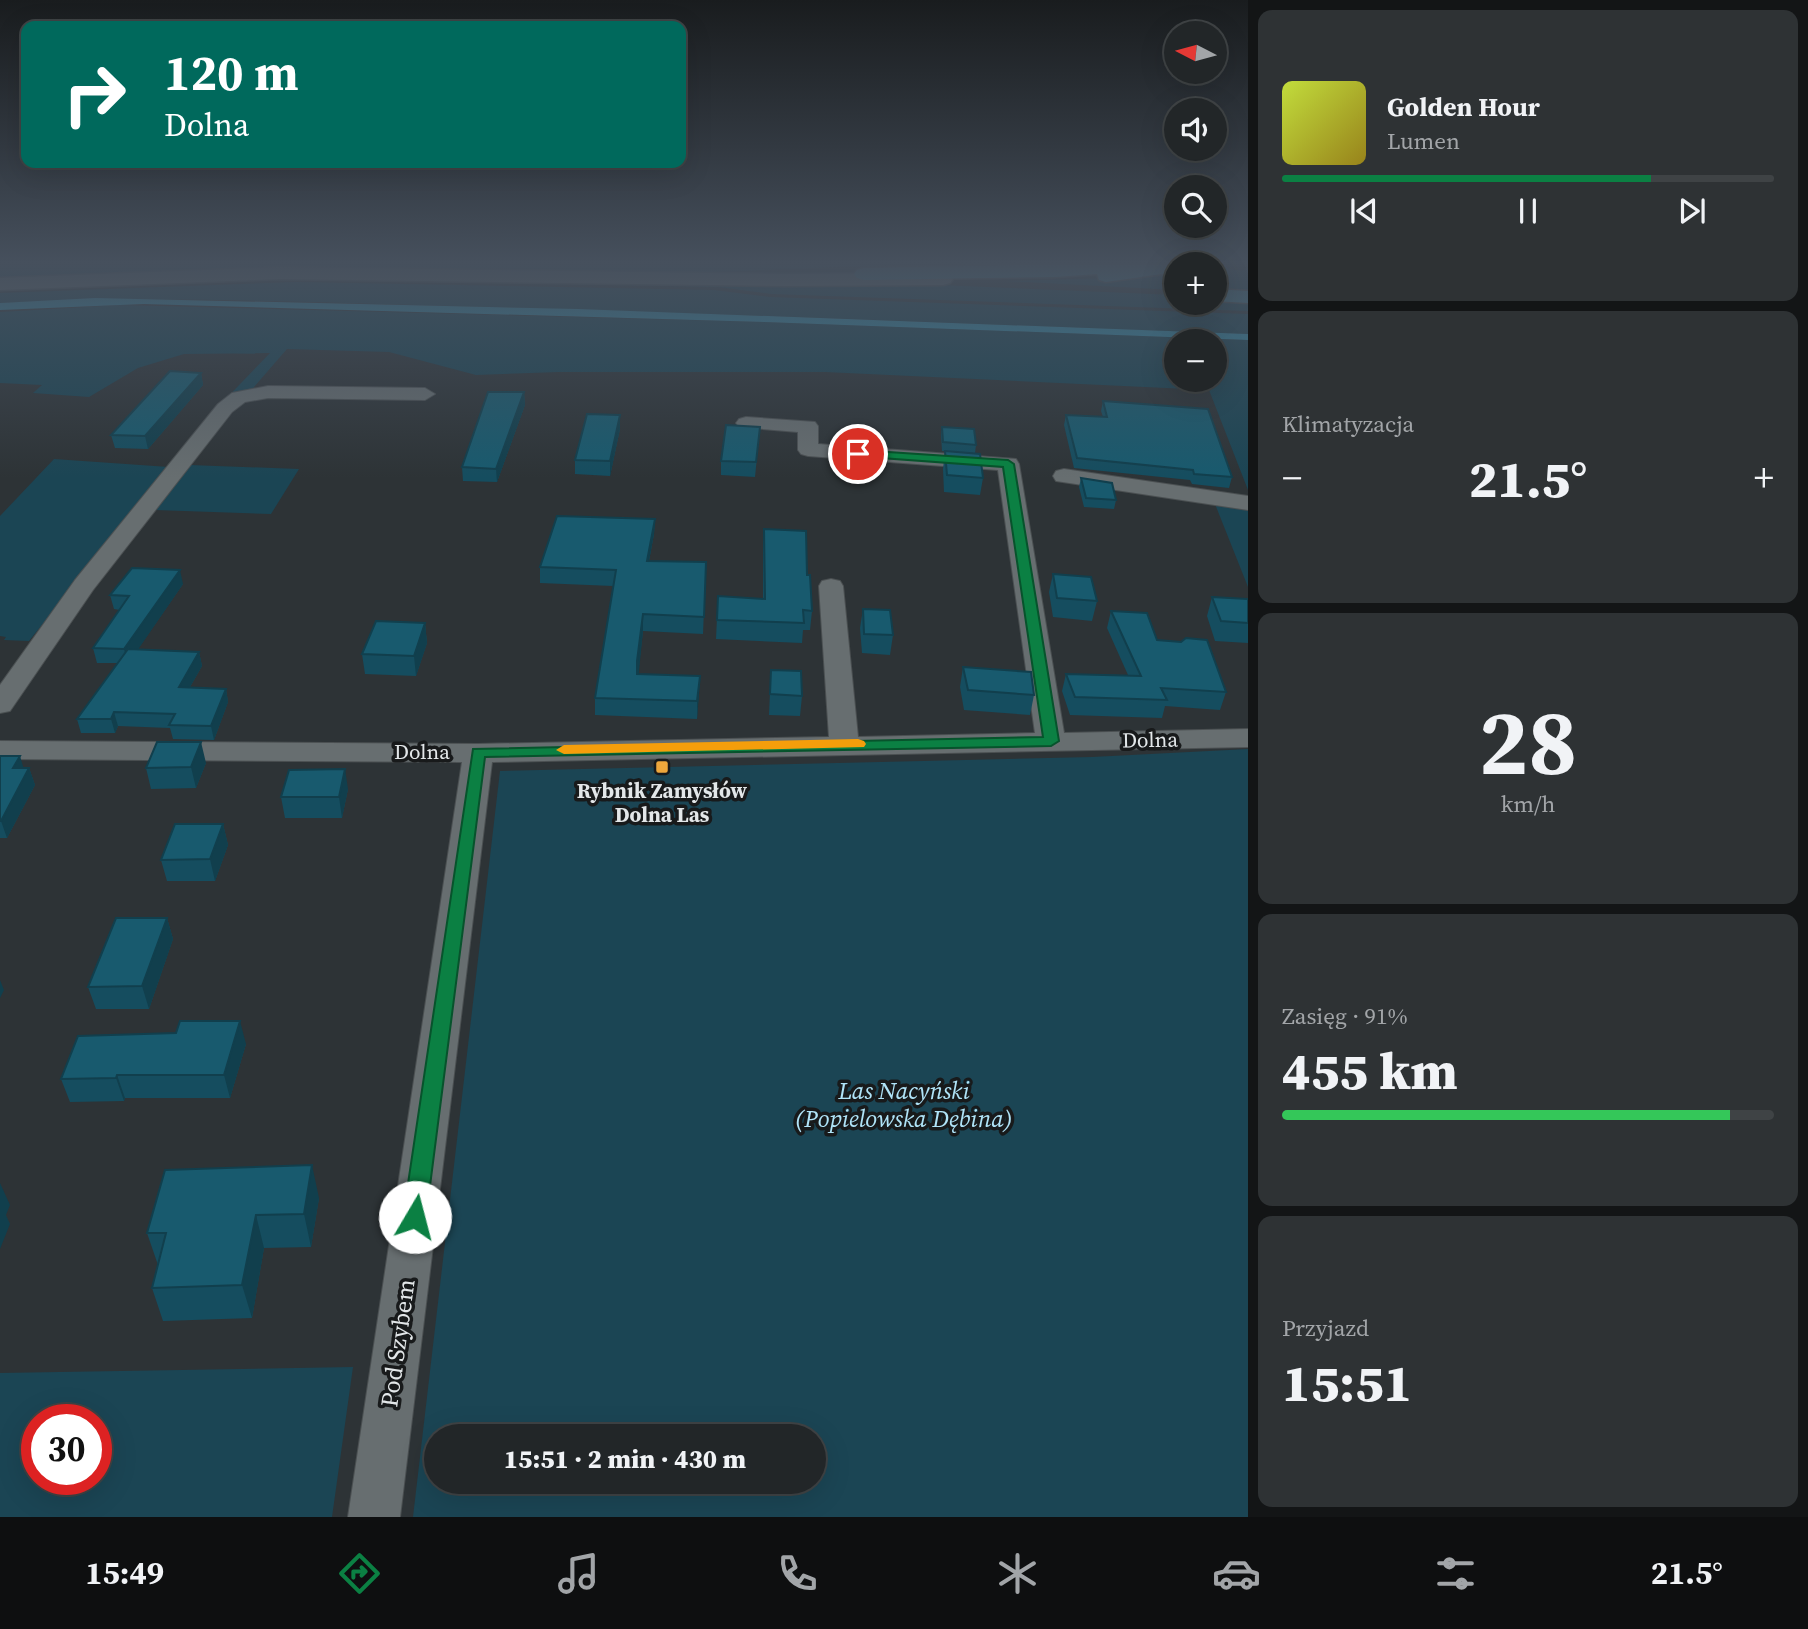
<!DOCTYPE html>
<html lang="pl">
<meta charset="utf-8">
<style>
body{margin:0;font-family:"Source Serif 4",serif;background:#2e3234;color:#f1f3f6;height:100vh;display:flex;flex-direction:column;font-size:26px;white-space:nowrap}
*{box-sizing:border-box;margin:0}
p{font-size:23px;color:#a2a5a8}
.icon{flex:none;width:38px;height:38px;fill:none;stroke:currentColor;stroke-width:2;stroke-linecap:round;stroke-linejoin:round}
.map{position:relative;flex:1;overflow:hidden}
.drawer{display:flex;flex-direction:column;gap:10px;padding:10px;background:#131516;width:560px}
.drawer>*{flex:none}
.banner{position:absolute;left:21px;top:21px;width:665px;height:147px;border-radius:14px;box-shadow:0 7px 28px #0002,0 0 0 2px #3f4345;background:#00695c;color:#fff;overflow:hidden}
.needle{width:46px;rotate:276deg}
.controls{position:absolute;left:1164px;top:21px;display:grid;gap:14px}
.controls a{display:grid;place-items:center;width:63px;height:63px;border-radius:50%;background:#222628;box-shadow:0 7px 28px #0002,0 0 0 2px #3f4345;font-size:35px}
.speed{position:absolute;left:21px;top:1404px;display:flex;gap:14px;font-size:35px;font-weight:700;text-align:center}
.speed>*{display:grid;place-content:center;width:91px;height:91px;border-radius:50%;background:#222628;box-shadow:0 7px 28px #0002,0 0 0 2px #3f4345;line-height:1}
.speed .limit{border:10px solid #d22;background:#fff;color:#111}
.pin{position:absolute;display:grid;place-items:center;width:60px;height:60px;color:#fff;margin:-30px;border:4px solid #fff;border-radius:50%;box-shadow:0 2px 7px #0007}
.me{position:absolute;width:77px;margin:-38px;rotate:8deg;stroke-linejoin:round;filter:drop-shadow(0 0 5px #0008)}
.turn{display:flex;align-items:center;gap:24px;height:147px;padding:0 28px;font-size:32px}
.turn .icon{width:91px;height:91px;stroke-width:2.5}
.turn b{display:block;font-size:49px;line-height:60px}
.big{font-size:52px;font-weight:800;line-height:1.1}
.drawer .widget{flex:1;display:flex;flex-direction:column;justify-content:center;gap:10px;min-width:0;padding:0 24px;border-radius:14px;background:#2e3234}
.drawer .dial{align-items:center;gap:0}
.dial b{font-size:91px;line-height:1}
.song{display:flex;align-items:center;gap:21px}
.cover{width:84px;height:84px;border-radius:10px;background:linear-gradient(135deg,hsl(70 70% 55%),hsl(50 70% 35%))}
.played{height:7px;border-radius:4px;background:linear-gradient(90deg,#0b8043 75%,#3f4345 75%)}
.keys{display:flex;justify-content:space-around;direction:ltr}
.heat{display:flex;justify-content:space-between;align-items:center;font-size:38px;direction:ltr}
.charge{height:10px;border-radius:5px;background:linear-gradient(90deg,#34c759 91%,#3f4345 0)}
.trip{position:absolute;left:424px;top:1424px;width:402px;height:70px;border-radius:35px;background:#222628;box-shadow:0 7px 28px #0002,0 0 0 2px #3f4345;font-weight:800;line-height:70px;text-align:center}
.tabs{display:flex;height:112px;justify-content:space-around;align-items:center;background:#0e0f10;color:#a2a5a8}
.tabs .icon{width:49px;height:49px}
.tabs .on{color:#0b8043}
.tabs b{font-size:32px;color:#f1f3f6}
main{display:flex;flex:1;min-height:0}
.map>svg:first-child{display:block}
</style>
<main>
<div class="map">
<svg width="1248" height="1517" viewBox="0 0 1248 1517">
<rect width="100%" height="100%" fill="#2d3336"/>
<!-- green -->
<path fill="#1b4554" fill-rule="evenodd" d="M 0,265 L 888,265 L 685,273 L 0,281 Z
M 1214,265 L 1241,271 L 1248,268 L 1248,294 L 1215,292 Z
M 1176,269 L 1176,290 L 1006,281 L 1111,278 Z
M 241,277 L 610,284 L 939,285 L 1176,295 L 1176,303 L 1214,303 L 1215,297 L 1248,299 L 1248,311 L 771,294 L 718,287 L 278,278 L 0,287 Z
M 296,282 L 714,290 L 770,297 L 1248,314 L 1248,334 C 995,325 742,314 489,307 C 326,303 163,295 0,303 L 0,293 Z
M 120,305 L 764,322 L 1248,340 L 1248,490 L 1209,390 L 825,372 L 559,372 L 476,375 L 389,352 L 287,349 L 220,426 L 215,410 L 270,353 L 184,354 L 138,368 L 89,397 L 33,393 L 42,385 L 0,383 L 0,312 ZM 1176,341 L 1214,341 L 1214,380 L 1176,380 Z
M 54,459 L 169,467 L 29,641 L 4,640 L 6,637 L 0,636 L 0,516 Z
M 190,465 L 299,469 L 271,514 L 155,510 Z
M 1215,504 L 1248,505 L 1248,587 Z
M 1248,749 L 1248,1517 L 413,1517 L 500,771 L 1092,757 ZM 436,1437 L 814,1437 L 814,1482 L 436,1482 Z
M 353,1367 L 332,1517 L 0,1517 L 0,1373 ZM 96,1419 L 96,1479 L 37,1479 L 37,1419 Z"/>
<!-- water -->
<path fill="#328eac" d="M 95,298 L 578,309 L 1248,334 L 1248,340 L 764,322 L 144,304 L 0,310 L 0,303 Z"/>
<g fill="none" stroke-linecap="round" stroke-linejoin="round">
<defs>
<path id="street" d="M 268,386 L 425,388 L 435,394 L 425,400 L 268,398 L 245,402 L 232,412 L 93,590 L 10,711 L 0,713 L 0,685 L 75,580 L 218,404 L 232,393 Z
M 746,417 L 815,422 L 818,426 L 818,444 L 1016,459 L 1019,464 L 1064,733 L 1248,729 L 1248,747 L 492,762 L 400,1517 L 348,1517 L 462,762 L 0,759 L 0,741 L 478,744 L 829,737 L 819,586 L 822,581 L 831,579 L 840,581 L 843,586 L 858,737 L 1035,733 L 998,470 L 808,456 L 801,454 L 798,450 L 798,432 L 739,427 L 736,423 L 739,419 Z
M 1064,469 L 1248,496 L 1248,510 L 1056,481 L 1053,476 L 1056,471 Z"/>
<path id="secondary" d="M 280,267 L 786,274 L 943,273 L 950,275 L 953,279 L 950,283 L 943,285 L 786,286 L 280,279 L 0,290 L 0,278 Z"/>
<path id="primary" d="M 1015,265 L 1176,265 L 1176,272 L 1106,282 L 1099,280 L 1097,274 L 1055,277 L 864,280 L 857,278 L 854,274 L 857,270 L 864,268 Z
M 1214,289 L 1248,291 L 1248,303 L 1214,301 Z"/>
</defs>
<!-- street casing -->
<use href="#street" stroke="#4b5052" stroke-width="2"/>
<!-- secondary casing -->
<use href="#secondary" stroke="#4b5052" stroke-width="3"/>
<!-- primary casing -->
<use href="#primary" stroke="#4b5052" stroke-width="3"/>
<!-- street -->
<use href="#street" fill="#676e70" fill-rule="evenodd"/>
<!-- secondary -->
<use href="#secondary" fill="#676e70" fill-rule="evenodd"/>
<!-- primary -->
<use href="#primary" fill="#438499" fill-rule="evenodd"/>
</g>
<!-- wall -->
<path fill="#154d5f" d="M 201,373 L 203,385 L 148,449 L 115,448 L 111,435 Z
M 524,392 L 525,405 L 497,482 L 463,481 L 462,467 Z
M 1103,401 L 1232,477 L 1229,488 L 1192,484 L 1190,480 L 1074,468 L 1064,425 L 1066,415 L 1103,417 L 1101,411 Z
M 620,415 L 620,429 L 610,476 L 575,474 L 575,460 Z
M 760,427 L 755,477 L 721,475 L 721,461 Z
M 942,427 L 976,445 L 975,453 L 942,451 L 941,435 Z
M 945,451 L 983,478 L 980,495 L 944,492 L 943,469 Z
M 1081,478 L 1116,500 L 1114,509 L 1084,507 L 1079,487 Z
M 655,519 L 654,534 L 649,561 L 706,562 L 703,634 L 643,631 L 638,674 L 700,676 L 697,719 L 595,715 L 595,698 L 613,586 L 540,583 L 540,567 Z
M 764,529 L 807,575 L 812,611 L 810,630 L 803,630 L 802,643 L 716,639 L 718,596 L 763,599 L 763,548 Z
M 1053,574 L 1097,601 L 1092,621 L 1053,617 L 1049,592 Z
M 183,584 L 138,649 L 199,652 L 202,666 L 190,687 L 226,689 L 228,702 L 214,740 L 173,739 L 170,728 L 118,726 L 115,733 L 81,733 L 77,719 L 118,663 L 97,663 L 93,648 L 120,610 L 114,609 L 110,595 Z
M 1212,597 L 1248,599 L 1248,643 L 1215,641 L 1207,616 Z
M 863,609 L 893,635 L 890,655 L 862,653 L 860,628 Z
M 1111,611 L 1157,640 L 1226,692 L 1220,710 L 1165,706 L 1162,718 L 1070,715 L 1062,691 L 1066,674 L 1128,675 L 1107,628 Z
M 425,623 L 427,643 L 416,676 L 365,674 L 362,654 Z
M 963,667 L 1034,695 L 1030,715 L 964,710 L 960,687 Z
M 771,670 L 802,696 L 800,716 L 769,715 Z
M 0,756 L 24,768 L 29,768 L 35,785 L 7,838 L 0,838 Z
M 206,763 L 196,788 L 151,789 L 146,768 Z
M 348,789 L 342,818 L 285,818 L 281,797 Z
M 223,824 L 228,845 L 215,881 L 167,881 L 161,860 Z
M 167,918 L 173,939 L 149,1009 L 96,1009 L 88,987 Z
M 176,1033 L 246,1044 L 230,1098 L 125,1098 L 124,1101 L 70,1102 L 61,1079 Z
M 319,1198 L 311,1247 L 264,1248 L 252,1318 L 163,1321 L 152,1288 L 158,1265 L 147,1233 Z"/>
<!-- shaded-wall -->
<path fill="#113f4d" d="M 201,373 L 203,385 L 148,449 L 145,436 Z
M 524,392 L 525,405 L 497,482 L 496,469 Z
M 620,415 L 620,429 L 610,476 L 610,461 Z
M 655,519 L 654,534 L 646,577 L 647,561 Z
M 180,570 L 183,584 L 128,664 L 124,649 Z
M 643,614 L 643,631 L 637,691 L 637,661 Z
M 425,623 L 427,643 L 416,676 L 414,656 Z
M 199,652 L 202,666 L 182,701 L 179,687 Z
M 700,676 L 699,694 L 697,719 L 697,701 Z
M 226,689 L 228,702 L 214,740 L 211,726 Z
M 114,712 L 118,726 L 115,733 L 111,719 Z
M 201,742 L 206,763 L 196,788 L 191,767 Z
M 20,756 L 25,773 L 13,768 Z
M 29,768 L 35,785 L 7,838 L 1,821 Z
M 345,769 L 348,789 L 342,818 L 339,797 Z
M 223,824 L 228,845 L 215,881 L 210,859 Z
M 167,918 L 173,939 L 149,1009 L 142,986 Z
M 0,980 L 4,990 L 0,998 Z
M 240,1021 L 246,1044 L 230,1098 L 224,1075 Z
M 117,1075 L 125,1098 L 124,1101 L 116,1078 Z
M 312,1165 L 319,1198 L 311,1247 L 304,1214 Z
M 0,1184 L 0,1183 L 10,1205 L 6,1215 L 10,1224 L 0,1249 Z
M 256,1215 L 264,1248 L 252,1318 L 242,1285 Z"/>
<!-- building -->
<path fill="#185a6e" stroke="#113f4d" stroke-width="2" d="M 170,371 L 201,373 L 145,436 L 111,435 Z
M 488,392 L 524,392 L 496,469 L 462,467 Z
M 1103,401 L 1208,409 L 1232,477 L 1194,474 L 1193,470 L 1077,458 L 1066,415 L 1107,417 Z
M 587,414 L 620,415 L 610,461 L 575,460 Z
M 726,425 L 760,427 L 756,462 L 721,461 Z
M 942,427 L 974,429 L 976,445 L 943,442 Z
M 945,451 L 980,454 L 983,478 L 947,475 Z
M 1081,478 L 1112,483 L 1116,500 L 1086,498 Z
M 557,516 L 655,519 L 647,561 L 706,562 L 704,617 L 643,614 L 637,661 L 637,674 L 700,676 L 697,701 L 595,698 L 616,570 L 540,567 Z
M 764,529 L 806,531 L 807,575 L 810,575 L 812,611 L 803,610 L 804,623 L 717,620 L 718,596 L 765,599 Z
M 132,568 L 180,570 L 124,649 L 93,648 L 129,596 L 110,595 Z
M 1053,574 L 1091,577 L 1097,601 L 1057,598 Z
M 1212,597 L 1248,599 L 1248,623 L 1221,621 Z
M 863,609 L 890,610 L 893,635 L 864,634 Z
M 1111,611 L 1147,613 L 1157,640 L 1181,642 L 1186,638 L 1207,640 L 1226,692 L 1161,688 L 1167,700 L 1075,697 L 1066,674 L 1141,676 Z
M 376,621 L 425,623 L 414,656 L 362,654 Z
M 128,649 L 199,652 L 179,687 L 226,689 L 211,726 L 169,725 L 175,714 L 114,712 L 111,719 L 77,719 Z
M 963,667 L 1031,672 L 1034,695 L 968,690 Z
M 771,670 L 801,671 L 802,696 L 770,694 Z
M 157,742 L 201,742 L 191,767 L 146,768 Z
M 0,756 L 20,756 L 13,768 L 29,768 L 1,821 L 0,821 Z
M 345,769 L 339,797 L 281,797 L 289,770 Z
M 175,824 L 223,824 L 210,859 L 161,860 Z
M 116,918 L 167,918 L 142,986 L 88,987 Z
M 180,1021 L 240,1021 L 224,1075 L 117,1075 L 116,1078 L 61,1079 L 78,1036 L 176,1033 Z
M 312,1165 L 304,1214 L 256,1215 L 242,1285 L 152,1288 L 166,1233 L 147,1233 L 165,1170 Z"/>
<!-- sky -->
<linearGradient id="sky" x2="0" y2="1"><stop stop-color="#191c1e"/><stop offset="0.55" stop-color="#46505d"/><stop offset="1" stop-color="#46505d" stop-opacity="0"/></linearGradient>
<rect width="1248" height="478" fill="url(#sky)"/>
<!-- route -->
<path fill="#0b8043" stroke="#07532c" stroke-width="2" d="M 858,450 L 1008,460 L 1014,464 L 1059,741 L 1051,746 L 485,757 L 426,1217 L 423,1224 L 415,1227 L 407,1224 L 403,1217 L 473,749 L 1043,737 L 1003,467 L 854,456 L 854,451 Z"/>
<!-- slow -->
<path fill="#f59e0b" d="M 858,739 L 864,741 L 866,744 L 864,747 L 564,754 L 556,750 L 564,745 Z"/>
<!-- markers -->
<rect fill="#eea73c" stroke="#181a1b" stroke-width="2.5" x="655" y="760" width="14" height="14" rx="3.5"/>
<g text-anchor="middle" stroke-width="7" stroke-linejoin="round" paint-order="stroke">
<!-- street labels -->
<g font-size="21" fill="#e3e7e9" stroke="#181a1b">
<text transform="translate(1150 740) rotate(-1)" y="7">Dolna</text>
<text x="422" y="759">Dolna</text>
</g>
<!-- poi labels -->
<g font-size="21" font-weight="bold" fill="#e3e7e9" stroke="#181a1b">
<text x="662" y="798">Rybnik Zamysłów<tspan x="662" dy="24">Dolna Las</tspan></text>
</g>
<!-- near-park labels -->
<g font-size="24" font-style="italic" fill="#b0e4f8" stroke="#181a1b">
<text x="904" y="1099">Las Nacyński<tspan x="904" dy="28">(Popielowska Dębina)</tspan></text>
</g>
<!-- near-street labels -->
<g font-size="24" fill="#e3e7e9" stroke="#181a1b">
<text transform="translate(398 1343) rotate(-82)" y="8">Pod Szybem</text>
</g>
</g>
</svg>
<div class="controls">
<a><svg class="needle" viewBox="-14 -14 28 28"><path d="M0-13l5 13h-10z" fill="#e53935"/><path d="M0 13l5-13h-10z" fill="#a2a5a8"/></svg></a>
<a><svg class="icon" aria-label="sound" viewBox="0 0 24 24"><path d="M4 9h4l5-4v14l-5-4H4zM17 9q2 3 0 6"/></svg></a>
<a><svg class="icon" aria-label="search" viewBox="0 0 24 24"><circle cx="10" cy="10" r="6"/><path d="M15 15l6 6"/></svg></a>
<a>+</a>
<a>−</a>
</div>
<div class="speed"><div class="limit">30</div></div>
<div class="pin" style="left:858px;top:454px;background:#d93025"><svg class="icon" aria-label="arrive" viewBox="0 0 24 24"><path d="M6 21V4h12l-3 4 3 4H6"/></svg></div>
<svg class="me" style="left:415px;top:1217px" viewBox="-20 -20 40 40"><circle r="19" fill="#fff"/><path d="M0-13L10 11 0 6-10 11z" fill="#0b8043"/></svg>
<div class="trip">15:51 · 2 min · 430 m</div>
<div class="banner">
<div class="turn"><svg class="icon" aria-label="right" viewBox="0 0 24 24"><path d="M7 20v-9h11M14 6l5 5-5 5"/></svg><div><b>120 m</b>Dolna</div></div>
</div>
</div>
<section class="drawer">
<div class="widget">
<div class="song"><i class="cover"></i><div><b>Golden Hour</b><p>Lumen</p></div></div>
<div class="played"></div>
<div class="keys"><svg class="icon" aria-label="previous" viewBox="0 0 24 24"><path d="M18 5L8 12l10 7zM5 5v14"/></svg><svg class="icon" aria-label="pause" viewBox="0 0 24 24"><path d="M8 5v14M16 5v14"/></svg><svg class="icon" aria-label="next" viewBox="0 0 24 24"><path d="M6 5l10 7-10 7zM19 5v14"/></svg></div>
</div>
<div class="widget"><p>Klimatyzacja</p>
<div class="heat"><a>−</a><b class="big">21.5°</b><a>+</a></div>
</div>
<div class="widget dial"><b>28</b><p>km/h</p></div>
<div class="widget"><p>Zasięg · 91%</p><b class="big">455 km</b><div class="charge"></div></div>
<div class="widget"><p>Przyjazd</p><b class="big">15:51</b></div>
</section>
</main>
<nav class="tabs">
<b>15:49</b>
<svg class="icon on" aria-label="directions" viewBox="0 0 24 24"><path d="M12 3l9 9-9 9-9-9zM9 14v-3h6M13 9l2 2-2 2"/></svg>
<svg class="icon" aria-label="music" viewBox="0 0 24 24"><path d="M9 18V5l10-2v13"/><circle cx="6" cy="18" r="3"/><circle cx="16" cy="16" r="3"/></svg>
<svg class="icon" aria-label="phone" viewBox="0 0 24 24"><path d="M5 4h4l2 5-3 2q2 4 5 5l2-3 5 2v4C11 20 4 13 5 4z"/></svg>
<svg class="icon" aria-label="climate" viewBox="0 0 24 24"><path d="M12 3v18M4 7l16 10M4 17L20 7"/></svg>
<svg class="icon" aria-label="car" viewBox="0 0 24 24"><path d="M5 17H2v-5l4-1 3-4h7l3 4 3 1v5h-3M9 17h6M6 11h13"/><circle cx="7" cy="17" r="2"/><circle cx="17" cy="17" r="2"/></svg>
<svg class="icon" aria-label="filters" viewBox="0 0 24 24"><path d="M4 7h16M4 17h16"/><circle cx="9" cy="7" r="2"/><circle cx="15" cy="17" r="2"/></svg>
<b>21.5°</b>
</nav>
